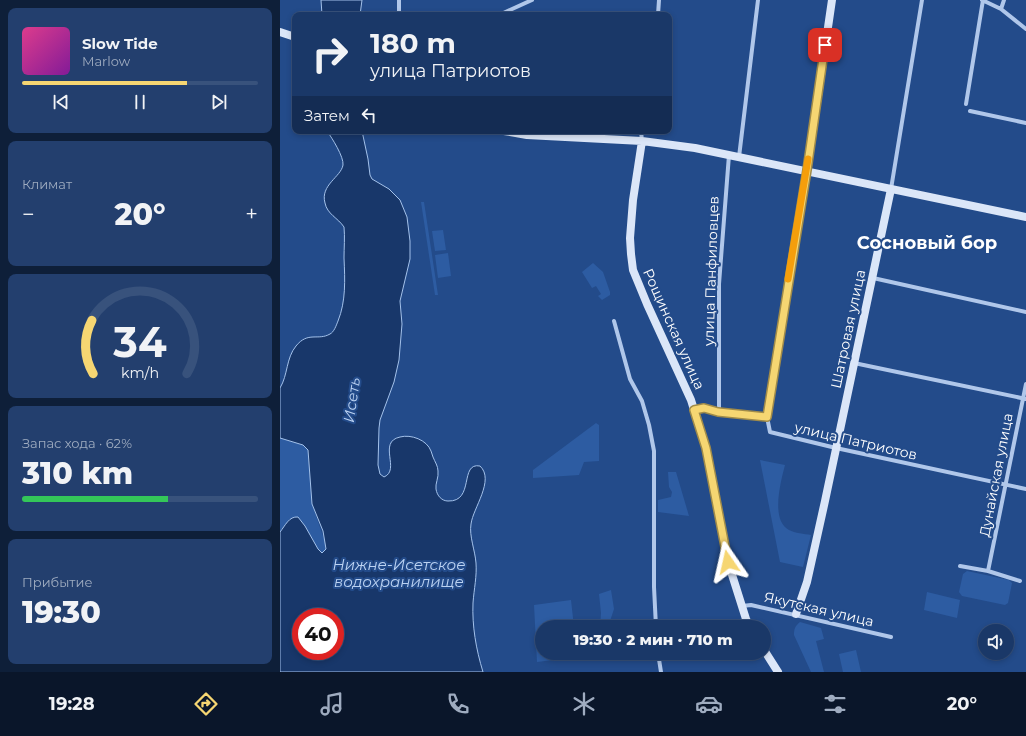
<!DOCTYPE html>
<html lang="ru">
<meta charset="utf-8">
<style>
body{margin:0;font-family:Montserrat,sans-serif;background:#233f6e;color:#f1f3f6;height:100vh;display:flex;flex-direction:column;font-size:15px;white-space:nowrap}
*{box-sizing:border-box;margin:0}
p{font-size:13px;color:#9facc0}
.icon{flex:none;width:22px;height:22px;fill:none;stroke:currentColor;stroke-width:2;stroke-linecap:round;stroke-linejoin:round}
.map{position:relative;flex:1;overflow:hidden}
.panel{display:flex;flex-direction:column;gap:8px;padding:8px;background:#0e1f39;width:280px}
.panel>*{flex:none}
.hud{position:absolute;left:12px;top:12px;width:380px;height:122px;border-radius:8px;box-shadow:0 2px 6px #0003,0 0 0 1px #38527c;background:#1a3868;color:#f1f3f6;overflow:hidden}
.fabs{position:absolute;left:698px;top:624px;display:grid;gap:8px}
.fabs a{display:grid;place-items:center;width:36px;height:36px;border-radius:50%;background:#1a3868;box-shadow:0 2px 6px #0003,0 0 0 1px #38527c;font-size:20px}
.speed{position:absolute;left:12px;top:608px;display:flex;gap:8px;font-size:20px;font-weight:700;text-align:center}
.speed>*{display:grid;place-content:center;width:52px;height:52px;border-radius:50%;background:#1a3868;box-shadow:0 2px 6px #0003,0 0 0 1px #38527c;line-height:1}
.speed .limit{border:6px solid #d22;background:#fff;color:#111}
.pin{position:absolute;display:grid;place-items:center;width:34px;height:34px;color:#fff;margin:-17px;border-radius:8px;box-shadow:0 2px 6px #0006}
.me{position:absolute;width:44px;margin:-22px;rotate:349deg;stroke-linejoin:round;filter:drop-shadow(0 0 3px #0008)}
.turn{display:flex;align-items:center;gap:14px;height:84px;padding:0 12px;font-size:18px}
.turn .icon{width:52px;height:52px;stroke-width:2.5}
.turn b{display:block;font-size:28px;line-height:34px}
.then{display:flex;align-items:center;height:38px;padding:0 12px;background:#0003;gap:8px;font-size:15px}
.big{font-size:30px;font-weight:800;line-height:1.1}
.panel .card{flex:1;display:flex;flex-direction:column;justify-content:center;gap:6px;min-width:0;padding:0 14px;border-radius:8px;background:#233f6e}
.panel .dial{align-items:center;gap:0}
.dial svg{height:104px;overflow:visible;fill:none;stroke:#38527c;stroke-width:7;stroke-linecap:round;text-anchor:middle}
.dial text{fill:#f1f3f6;stroke:none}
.song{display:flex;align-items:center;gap:12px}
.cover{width:48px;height:48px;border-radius:6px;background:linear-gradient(135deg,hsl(330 70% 55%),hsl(290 70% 35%))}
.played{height:4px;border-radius:2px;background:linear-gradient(90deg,#f6d672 70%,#38527c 70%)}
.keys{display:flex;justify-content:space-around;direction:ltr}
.heat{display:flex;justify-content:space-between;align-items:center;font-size:22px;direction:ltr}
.charge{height:6px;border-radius:3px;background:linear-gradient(90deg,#34c759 62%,#38527c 0)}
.trip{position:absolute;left:255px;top:620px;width:236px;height:40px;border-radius:20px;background:#1a3868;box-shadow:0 2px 6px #0003,0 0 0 1px #38527c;font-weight:800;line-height:40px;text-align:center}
.tab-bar{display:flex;height:64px;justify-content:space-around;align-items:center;background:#0a162a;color:#9facc0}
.tab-bar .icon{width:28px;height:28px}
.tab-bar .on{color:#f6d672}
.tab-bar b{font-size:18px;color:#f1f3f6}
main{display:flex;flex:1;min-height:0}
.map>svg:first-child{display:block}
</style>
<main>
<section class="panel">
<div class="card">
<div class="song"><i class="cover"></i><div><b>Slow Tide</b><p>Marlow</p></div></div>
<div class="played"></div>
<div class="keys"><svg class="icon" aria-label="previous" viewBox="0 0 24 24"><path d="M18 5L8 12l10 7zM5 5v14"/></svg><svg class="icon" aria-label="pause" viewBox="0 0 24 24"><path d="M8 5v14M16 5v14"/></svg><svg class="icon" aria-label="next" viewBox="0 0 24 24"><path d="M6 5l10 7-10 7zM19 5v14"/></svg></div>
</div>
<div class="card"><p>Климат</p>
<div class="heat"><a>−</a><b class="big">20°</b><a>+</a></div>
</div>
<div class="card dial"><svg viewBox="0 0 100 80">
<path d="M14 69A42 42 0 1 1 86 69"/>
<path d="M14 69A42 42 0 0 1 13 28" stroke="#f6d672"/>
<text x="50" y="56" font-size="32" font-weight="700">34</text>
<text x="50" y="72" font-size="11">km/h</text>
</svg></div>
<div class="card"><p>Запас хода · 62%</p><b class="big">310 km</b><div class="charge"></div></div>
<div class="card"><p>Прибытие</p><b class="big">19:30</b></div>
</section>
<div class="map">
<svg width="746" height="672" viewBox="0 0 746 672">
<rect width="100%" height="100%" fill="#234b8a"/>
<!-- green -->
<path fill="#2d5ca2" d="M 141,202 L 144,202 L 158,295 L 155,295 Z
M 163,230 L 166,250 L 155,251 L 152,231 Z
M 168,253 L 171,276 L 158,278 L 155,255 Z
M 313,263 L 323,272 L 330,292 L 330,295 L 322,300 L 318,296 L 321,294 L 316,286 L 312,288 L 302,272 Z
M 316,423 L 319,425 L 319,461 L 304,462 L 299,475 L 253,478 L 253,470 Z
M 0,438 L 23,445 L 28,450 L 32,504 L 45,542 L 46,549 L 43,552 L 40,552 L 37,549 L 25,526 L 15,517 L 9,520 L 0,532 Z
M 480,460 L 505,465 C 501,481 490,520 509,530 C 515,533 524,534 531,535 L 523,567 L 500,562 Z
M 388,472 L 396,472 L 409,516 L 378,512 L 378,500 L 391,497 L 392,492 L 389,487 Z
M 687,571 L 729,580 L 732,583 L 728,603 L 725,605 L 682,596 L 679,592 L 683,574 Z
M 331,590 L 334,609 L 328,627 L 320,627 L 321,613 L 319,594 Z
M 647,592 L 680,600 L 677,618 L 644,610 Z
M 291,600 L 294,627 L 262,627 L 262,653 L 297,653 L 298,657 L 257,662 L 254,605 Z
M 520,622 L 541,628 L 544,639 L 536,641 L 544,672 L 531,672 L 514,635 C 514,629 515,626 520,622 Z
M 576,650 L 581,672 L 563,672 L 559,654 Z"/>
<!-- water -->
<path fill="#18376a" stroke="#a4c2eb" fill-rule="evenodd" d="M 41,0 L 82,0 L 80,15 L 42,15 Z
M 47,131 L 82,131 L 88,159 L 90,175 L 92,179 L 109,189 L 120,200 L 127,217 L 130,241 L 130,259 L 120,301 L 122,324 L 119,360 L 114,382 L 100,420 L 99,428 L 98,465 L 100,474 L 104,477 C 121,470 97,442 120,437 C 131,434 147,440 151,451 C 152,453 152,455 153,457 C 155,462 158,466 158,471 C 159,477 155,484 156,489 C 157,496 162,501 168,501 C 195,502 179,462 200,466 C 215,480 193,508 191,524 C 189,536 195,550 196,563 C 197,576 194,589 193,603 C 192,626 196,649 203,672 L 0,672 L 0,532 C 5,526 9,516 18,517 L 25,526 L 38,549 L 42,553 L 46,549 L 43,531 L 32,504 L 28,450 L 23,445 L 0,438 L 0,388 C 8,375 6,358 16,346 C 28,331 38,341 50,334 C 54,332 56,326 58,321 C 66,301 65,280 64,258 C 64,248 65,237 64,227 C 58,218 47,214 45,203 C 40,185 61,177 63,165 C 64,157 52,138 47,131 ZM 21,617 L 55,617 L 55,651 L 21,651 Z"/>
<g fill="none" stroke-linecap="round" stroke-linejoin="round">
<!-- street -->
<path stroke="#b0c7ea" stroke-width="4" d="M 702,0 L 721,9 L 746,29
M 721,9 L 724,0
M 119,15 L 119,0
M 219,15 L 252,0
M 378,15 L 379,0
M 686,104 L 703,0
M 690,111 L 746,123
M 361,131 L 362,141
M 459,157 L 478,0
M 527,171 L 487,417 L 490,432 L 556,448 L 746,489
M 611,189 L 642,0
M 593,278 L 746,312
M 334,321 L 350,379 L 362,401 L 369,425 L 374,451 L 374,587 L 376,627
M 574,363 L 746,399
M 414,410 L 424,408 L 439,412 L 487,417
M 439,412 L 439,284 L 449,155
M 680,566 L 708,571 L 740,581
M 708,571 L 746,384
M 462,606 L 471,605 L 611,637
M 378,653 L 381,672"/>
<!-- secondary -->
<path stroke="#dbe6f8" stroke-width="8" d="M 0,32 L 15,37
M 224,131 L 247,135 L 362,141 L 415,148 L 746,217
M 362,141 L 353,200 L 350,238 L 351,254 L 353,270 L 367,304 L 411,400 L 426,448 L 448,562 L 466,619 L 470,627
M 527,171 L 552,0
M 516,614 L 527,582 L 545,501 L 611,189
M 484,650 L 498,672"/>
</g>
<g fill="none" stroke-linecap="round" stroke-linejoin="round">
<defs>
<path id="route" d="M 448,562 L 426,448 L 414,410 L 424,408 L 438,412 L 487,417 L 527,170 L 545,45"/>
</defs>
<!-- route casing -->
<use href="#route" stroke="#a08b4a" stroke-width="10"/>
<!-- route -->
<use href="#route" stroke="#f6d672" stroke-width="7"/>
<!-- slow -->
<path stroke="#f59e0b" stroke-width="7" d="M 508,279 L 528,159"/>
</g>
<g text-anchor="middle" stroke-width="4" stroke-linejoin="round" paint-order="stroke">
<!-- street labels -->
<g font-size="14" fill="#fff" stroke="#234b8a">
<text transform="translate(431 271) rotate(-88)" y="5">улица Панфиловцев</text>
<text transform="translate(394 329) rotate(66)" y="5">Рощинская улица</text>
<text transform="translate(568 329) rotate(-78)" y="5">Шатровая улица</text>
<text transform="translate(576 441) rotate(13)" y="5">улица Патриотов</text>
<text transform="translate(716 475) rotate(-79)" y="5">Дунайская улица</text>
<text transform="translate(539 609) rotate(13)" y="5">Якутская улица</text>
</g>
<!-- water labels -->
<g font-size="15" font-style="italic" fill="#bbd2f2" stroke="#234b8a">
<text transform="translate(72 400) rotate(-82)" y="5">Исеть</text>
<text x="119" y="570">Нижне-Исетское<tspan x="119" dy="17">водохранилище</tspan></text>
</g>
<!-- district labels -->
<g font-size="18" font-weight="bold" fill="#fff" stroke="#234b8a">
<text x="647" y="249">Сосновый бор</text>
</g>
</g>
</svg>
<div class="fabs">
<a><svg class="icon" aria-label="sound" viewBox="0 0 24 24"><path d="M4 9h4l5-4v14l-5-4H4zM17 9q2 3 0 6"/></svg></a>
</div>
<div class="speed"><div class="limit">40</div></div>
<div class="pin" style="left:545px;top:45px;background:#d93025"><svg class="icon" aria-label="arrive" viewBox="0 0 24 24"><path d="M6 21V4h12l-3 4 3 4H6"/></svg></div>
<svg class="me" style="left:448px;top:562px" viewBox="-20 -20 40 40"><path d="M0-17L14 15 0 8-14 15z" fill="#f6d672" stroke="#fff" stroke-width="4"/></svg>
<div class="trip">19:30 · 2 мин · 710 m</div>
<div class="hud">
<div class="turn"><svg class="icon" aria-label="right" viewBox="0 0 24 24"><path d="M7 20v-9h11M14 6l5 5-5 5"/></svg><div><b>180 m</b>улица Патриотов</div></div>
<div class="then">Затем<svg class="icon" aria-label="left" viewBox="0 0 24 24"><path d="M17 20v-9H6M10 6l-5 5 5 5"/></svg></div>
</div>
</div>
</main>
<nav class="tab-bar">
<b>19:28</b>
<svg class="icon on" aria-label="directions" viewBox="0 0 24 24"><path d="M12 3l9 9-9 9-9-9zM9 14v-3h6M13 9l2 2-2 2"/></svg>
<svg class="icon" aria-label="music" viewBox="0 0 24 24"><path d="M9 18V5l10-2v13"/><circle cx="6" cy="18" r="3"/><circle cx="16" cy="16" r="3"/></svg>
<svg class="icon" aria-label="phone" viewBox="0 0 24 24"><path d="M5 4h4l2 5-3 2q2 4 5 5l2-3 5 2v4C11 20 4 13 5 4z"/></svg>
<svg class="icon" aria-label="climate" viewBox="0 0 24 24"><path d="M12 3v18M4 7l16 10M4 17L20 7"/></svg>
<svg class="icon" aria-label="car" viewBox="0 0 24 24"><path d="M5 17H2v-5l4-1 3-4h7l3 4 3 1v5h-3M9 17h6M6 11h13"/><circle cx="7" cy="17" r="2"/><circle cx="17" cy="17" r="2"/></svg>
<svg class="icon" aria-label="filters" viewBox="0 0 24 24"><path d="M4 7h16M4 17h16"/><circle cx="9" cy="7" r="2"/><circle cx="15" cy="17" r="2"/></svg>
<b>20°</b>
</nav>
